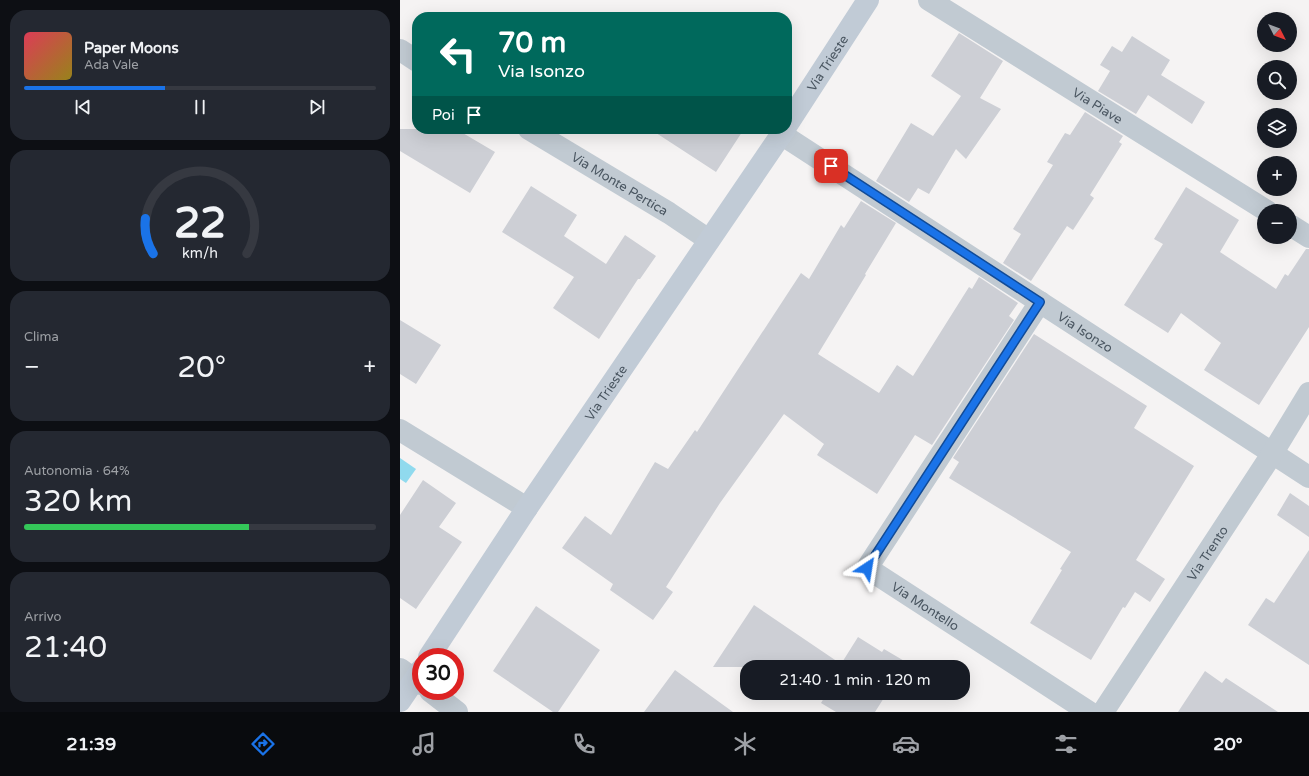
<!DOCTYPE html>
<html lang="it">
<meta charset="utf-8">
<style>
body{margin:0;font-family:"Varela Round",sans-serif;background:#242831;color:#f1f3f6;height:100vh;display:flex;flex-direction:column;font-size:15px;white-space:nowrap}
*{box-sizing:border-box;margin:0}
p{font-size:13px;color:#9ea1a6}
.icon{flex:none;width:22px;height:22px;fill:none;stroke:currentColor;stroke-width:2;stroke-linecap:round;stroke-linejoin:round}
.map{position:relative;flex:1;overflow:hidden}
.side{display:flex;flex-direction:column;gap:10px;padding:10px;background:#0d0f14;width:400px}
.side>*{flex:none}
.hud{position:absolute;left:12px;top:12px;width:380px;height:122px;border-radius:16px;box-shadow:0 4px 16px #0002;background:#00695c;color:#fff;overflow:hidden}
.needle{width:26px;rotate:132deg}
.buttons{position:absolute;left:857px;top:12px;display:grid;gap:8px}
.buttons a{display:grid;place-items:center;width:40px;height:40px;border-radius:50%;background:#171b24;box-shadow:0 4px 16px #0002;font-size:20px}
.speed{position:absolute;left:12px;top:648px;display:flex;gap:8px;font-size:20px;font-weight:700;text-align:center}
.speed>*{display:grid;place-content:center;width:52px;height:52px;border-radius:50%;background:#171b24;box-shadow:0 4px 16px #0002;line-height:1}
.speed .limit{border:6px solid #d22;background:#fff;color:#111}
.pin{position:absolute;display:grid;place-items:center;width:34px;height:34px;color:#fff;margin:-17px;border-radius:8px;box-shadow:0 2px 6px #0006}
.me{position:absolute;width:44px;margin:-22px;rotate:33deg;stroke-linejoin:round;filter:drop-shadow(0 0 3px #0008)}
.turn{display:flex;align-items:center;gap:14px;height:84px;padding:0 20px;font-size:18px}
.turn .icon{width:52px;height:52px;stroke-width:2.5}
.turn b{display:block;font-size:28px;line-height:34px}
.then{display:flex;align-items:center;height:38px;padding:0 20px;background:#0003;gap:8px;font-size:15px}
.big{font-size:30px;font-weight:600;line-height:1.1}
.side .tile{flex:1;display:flex;flex-direction:column;justify-content:center;gap:6px;min-width:0;padding:0 14px;border-radius:16px;background:#242831}
.side .dial{align-items:center;gap:0}
.dial svg{height:104px;overflow:visible;fill:none;stroke:#363941;stroke-width:7;stroke-linecap:round;text-anchor:middle}
.dial text{fill:#f1f3f6;stroke:none}
.song{display:flex;align-items:center;gap:12px}
.cover{width:48px;height:48px;border-radius:6px;background:linear-gradient(135deg,hsl(350 70% 55%),hsl(50 70% 35%))}
.played{height:4px;border-radius:2px;background:linear-gradient(90deg,#1a73e8 40%,#363941 40%)}
.keys{display:flex;justify-content:space-around;direction:ltr}
.heat{display:flex;justify-content:space-between;align-items:center;font-size:22px;direction:ltr}
.charge{height:6px;border-radius:3px;background:linear-gradient(90deg,#34c759 64%,#363941 0)}
.trip{position:absolute;left:340px;top:660px;width:230px;height:40px;border-radius:16px;background:#171b24;box-shadow:0 4px 16px #0002;font-weight:600;line-height:40px;text-align:center}
.tabs{display:flex;height:64px;justify-content:space-around;align-items:center;background:#090b0e;color:#9ea1a6}
.tabs .icon{width:28px;height:28px}
.tabs .on{color:#1a73e8}
.tabs b{font-size:18px;color:#f1f3f6}
main{display:flex;flex:1;min-height:0}
.map>svg:first-child{display:block}
</style>
<main>
<section class="side">
<div class="tile">
<div class="song"><i class="cover"></i><div><b>Paper Moons</b><p>Ada Vale</p></div></div>
<div class="played"></div>
<div class="keys"><svg class="icon" aria-label="previous" viewBox="0 0 24 24"><path d="M18 5L8 12l10 7zM5 5v14"/></svg><svg class="icon" aria-label="pause" viewBox="0 0 24 24"><path d="M8 5v14M16 5v14"/></svg><svg class="icon" aria-label="next" viewBox="0 0 24 24"><path d="M6 5l10 7-10 7zM19 5v14"/></svg></div>
</div>
<div class="tile dial"><svg viewBox="0 0 100 80">
<path d="M14 69A42 42 0 1 1 86 69"/>
<path d="M14 69A42 42 0 0 1 8 42" stroke="#1a73e8"/>
<text x="50" y="56" font-size="32" font-weight="700">22</text>
<text x="50" y="72" font-size="11">km/h</text>
</svg></div>
<div class="tile"><p>Clima</p>
<div class="heat"><a>−</a><b class="big">20°</b><a>+</a></div>
</div>
<div class="tile"><p>Autonomia · 64%</p><b class="big">320 km</b><div class="charge"></div></div>
<div class="tile"><p>Arrivo</p><b class="big">21:40</b></div>
</section>
<div class="map">
<svg width="909" height="712" viewBox="0 0 909 712">
<rect width="100%" height="100%" fill="#f5f3f3"/>
<!-- water -->
<path fill="#90daee" d="M 0,458 L 16,469 L 6,483 L 0,479 Z"/>
<!-- building -->
<path fill="#cdcfd5" d="M 559,33 L 603,61 L 580,98 L 601,109 L 566,159 L 556,149 L 529,194 L 518,188 L 509,202 L 476,181 L 511,123 L 533,136 L 561,96 L 531,76 Z
M 732,36 L 770,60 L 761,75 L 805,102 L 792,124 L 748,95 L 736,114 L 698,91 L 710,71 L 700,65 L 712,46 L 722,52 Z
M 685,112 L 723,136 L 719,142 L 722,144 L 690,195 L 694,198 L 673,230 L 667,226 L 631,281 L 603,263 L 621,234 L 613,229 L 653,165 L 647,162 L 665,133 L 670,135 Z
M 0,129 L 56,129 L 95,152 L 70,193 L 0,151 Z
M 250,129 L 344,129 L 316,172 Z
M 131,186 L 177,215 L 164,236 L 206,264 L 225,235 L 256,256 L 240,279 L 238,279 L 199,339 L 153,308 L 174,277 L 102,232 Z
M 786,187 L 839,220 L 820,252 L 876,289 L 885,274 L 888,276 L 906,249 L 909,249 L 909,327 L 859,405 L 804,370 L 821,343 L 781,313 L 768,333 L 724,305 L 763,244 L 754,239 Z
M 461,201 L 496,223 L 465,274 L 466,275 L 418,354 L 479,393 L 497,365 L 513,376 L 569,287 L 572,289 L 579,277 L 618,303 L 609,316 L 614,320 L 532,445 L 515,435 L 477,494 L 417,455 L 424,444 L 384,414 L 320,503 L 266,587 L 273,592 L 253,620 L 210,590 L 213,584 L 162,548 L 185,516 L 211,535 L 255,462 L 268,469 L 295,430 L 297,432 L 401,273 L 409,279 L 441,225 L 444,228 Z
M 0,320 L 41,345 L 16,384 L 0,374 Z
M 634,334 L 747,406 L 734,428 L 794,466 L 736,560 L 765,579 L 750,602 L 735,592 L 725,608 L 723,607 L 691,660 L 630,623 L 662,570 L 660,569 L 671,552 L 549,478 L 559,462 L 553,458 Z
M 23,480 L 56,503 L 39,527 L 62,542 L 16,609 L 0,598 L 0,515 Z
M 890,493 L 909,506 L 909,537 L 877,515 Z
M 909,550 L 909,665 L 848,625 L 866,598 L 874,603 Z
M 354,605 L 441,664 L 458,637 L 482,652 L 484,649 L 506,662 L 503,666 L 505,667 L 313,667 Z
M 136,606 L 200,650 L 158,712 L 153,712 L 93,671 Z
M 275,670 L 333,712 L 244,712 Z
M 805,671 L 822,683 L 826,678 L 878,712 L 778,712 Z
M 427,693 L 487,693 L 475,712 L 436,712 L 421,703 Z"/>
<g fill="none" stroke-linecap="round" stroke-linejoin="round">
<!-- street -->
<g stroke="#c1cad2" stroke-width="22">
<path id="s1" d="M 529,0 L 867,211"/>
<path d="M 0,50 L 17,61"/>
<path id="s2" d="M 129,129 L 269,213 L 309,240"/>
<path id="s3" d="M 381,134 L 909,477"/>
<path d="M 890,225 L 909,237"/>
<path id="s4" d="M 640,302 L 467,568 L 689,712"/>
<path d="M 0,430 L 127,508"/>
<path d="M 0,669 L 21,684"/>
<path d="M 30,691 L 57,712"/>
<path id="s5" d="M 703,712 L 872,454 L 909,393"/>
</g>
<!-- secondary -->
<g stroke="#c1cbd6" stroke-width="22">
<path id="s6" d="M 387,125 L 468,0"/>
<path id="s7" d="M 29,657 L 127,508 L 385,129"/>
<path d="M 0,701 L 21,670"/>
</g>
</g>
<g fill="none" stroke-linecap="round" stroke-linejoin="round">
<defs>
<path id="route" d="M 431,166 L 640,302 L 467,568"/>
</defs>
<!-- route casing -->
<use href="#route" stroke="#114b97" stroke-width="10"/>
<!-- route -->
<use href="#route" stroke="#1a73e8" stroke-width="7"/>
</g>
<g text-anchor="middle" stroke-width="3.5" stroke-linejoin="round" paint-order="stroke">
<!-- street labels -->
<g font-size="13" fill="#4a5661" stroke="#fff">
<text dy="5" stroke="none"><textPath href="#s6" startOffset="74">Via Trieste</textPath></text>
<text dy="5" stroke="none"><textPath href="#s1" startOffset="199">Via Piave</textPath></text>
<text dy="5" stroke="none"><textPath href="#s2" startOffset="106">Via Monte Pertica</textPath></text>
<text dy="5" stroke="none"><textPath href="#s3" startOffset="363">Via Isonzo</textPath></text>
<text dy="5" stroke="none"><textPath href="#s7" startOffset="318">Via Trieste</textPath></text>
<text dy="5" stroke="none"><textPath href="#s5" startOffset="190">Via Trento</textPath></text>
<text dy="5" stroke="none"><textPath href="#s4" startOffset="387">Via Montello</textPath></text>
</g>
</g>
</svg>
<div class="buttons">
<a><svg class="needle" viewBox="-14 -14 28 28"><path d="M0-13l5 13h-10z" fill="#e53935"/><path d="M0 13l5-13h-10z" fill="#9ea1a6"/></svg></a>
<a><svg class="icon" aria-label="search" viewBox="0 0 24 24"><circle cx="10" cy="10" r="6"/><path d="M15 15l6 6"/></svg></a>
<a><svg class="icon" aria-label="layers" viewBox="0 0 24 24"><path d="M12 4l9 5-9 5-9-5zM3 14l9 5 9-5"/></svg></a>
<a>+</a>
<a>−</a>
</div>
<div class="speed"><div class="limit">30</div></div>
<div class="pin" style="left:431px;top:166px;background:#d93025"><svg class="icon" aria-label="arrive" viewBox="0 0 24 24"><path d="M6 21V4h12l-3 4 3 4H6"/></svg></div>
<svg class="me" style="left:467px;top:568px" viewBox="-20 -20 40 40"><path d="M0-17L14 15 0 8-14 15z" fill="#1a73e8" stroke="#fff" stroke-width="4"/></svg>
<div class="trip">21:40 · 1 min · 120 m</div>
<div class="hud">
<div class="turn"><svg class="icon" aria-label="left" viewBox="0 0 24 24"><path d="M17 20v-9H6M10 6l-5 5 5 5"/></svg><div><b>70 m</b>Via Isonzo</div></div>
<div class="then">Poi<svg class="icon" aria-label="arrive" viewBox="0 0 24 24"><path d="M6 21V4h12l-3 4 3 4H6"/></svg></div>
</div>
</div>
</main>
<nav class="tabs">
<b>21:39</b>
<svg class="icon on" aria-label="directions" viewBox="0 0 24 24"><path d="M12 3l9 9-9 9-9-9zM9 14v-3h6M13 9l2 2-2 2"/></svg>
<svg class="icon" aria-label="music" viewBox="0 0 24 24"><path d="M9 18V5l10-2v13"/><circle cx="6" cy="18" r="3"/><circle cx="16" cy="16" r="3"/></svg>
<svg class="icon" aria-label="phone" viewBox="0 0 24 24"><path d="M5 4h4l2 5-3 2q2 4 5 5l2-3 5 2v4C11 20 4 13 5 4z"/></svg>
<svg class="icon" aria-label="climate" viewBox="0 0 24 24"><path d="M12 3v18M4 7l16 10M4 17L20 7"/></svg>
<svg class="icon" aria-label="car" viewBox="0 0 24 24"><path d="M5 17H2v-5l4-1 3-4h7l3 4 3 1v5h-3M9 17h6M6 11h13"/><circle cx="7" cy="17" r="2"/><circle cx="17" cy="17" r="2"/></svg>
<svg class="icon" aria-label="filters" viewBox="0 0 24 24"><path d="M4 7h16M4 17h16"/><circle cx="9" cy="7" r="2"/><circle cx="15" cy="17" r="2"/></svg>
<b>20°</b>
</nav>
